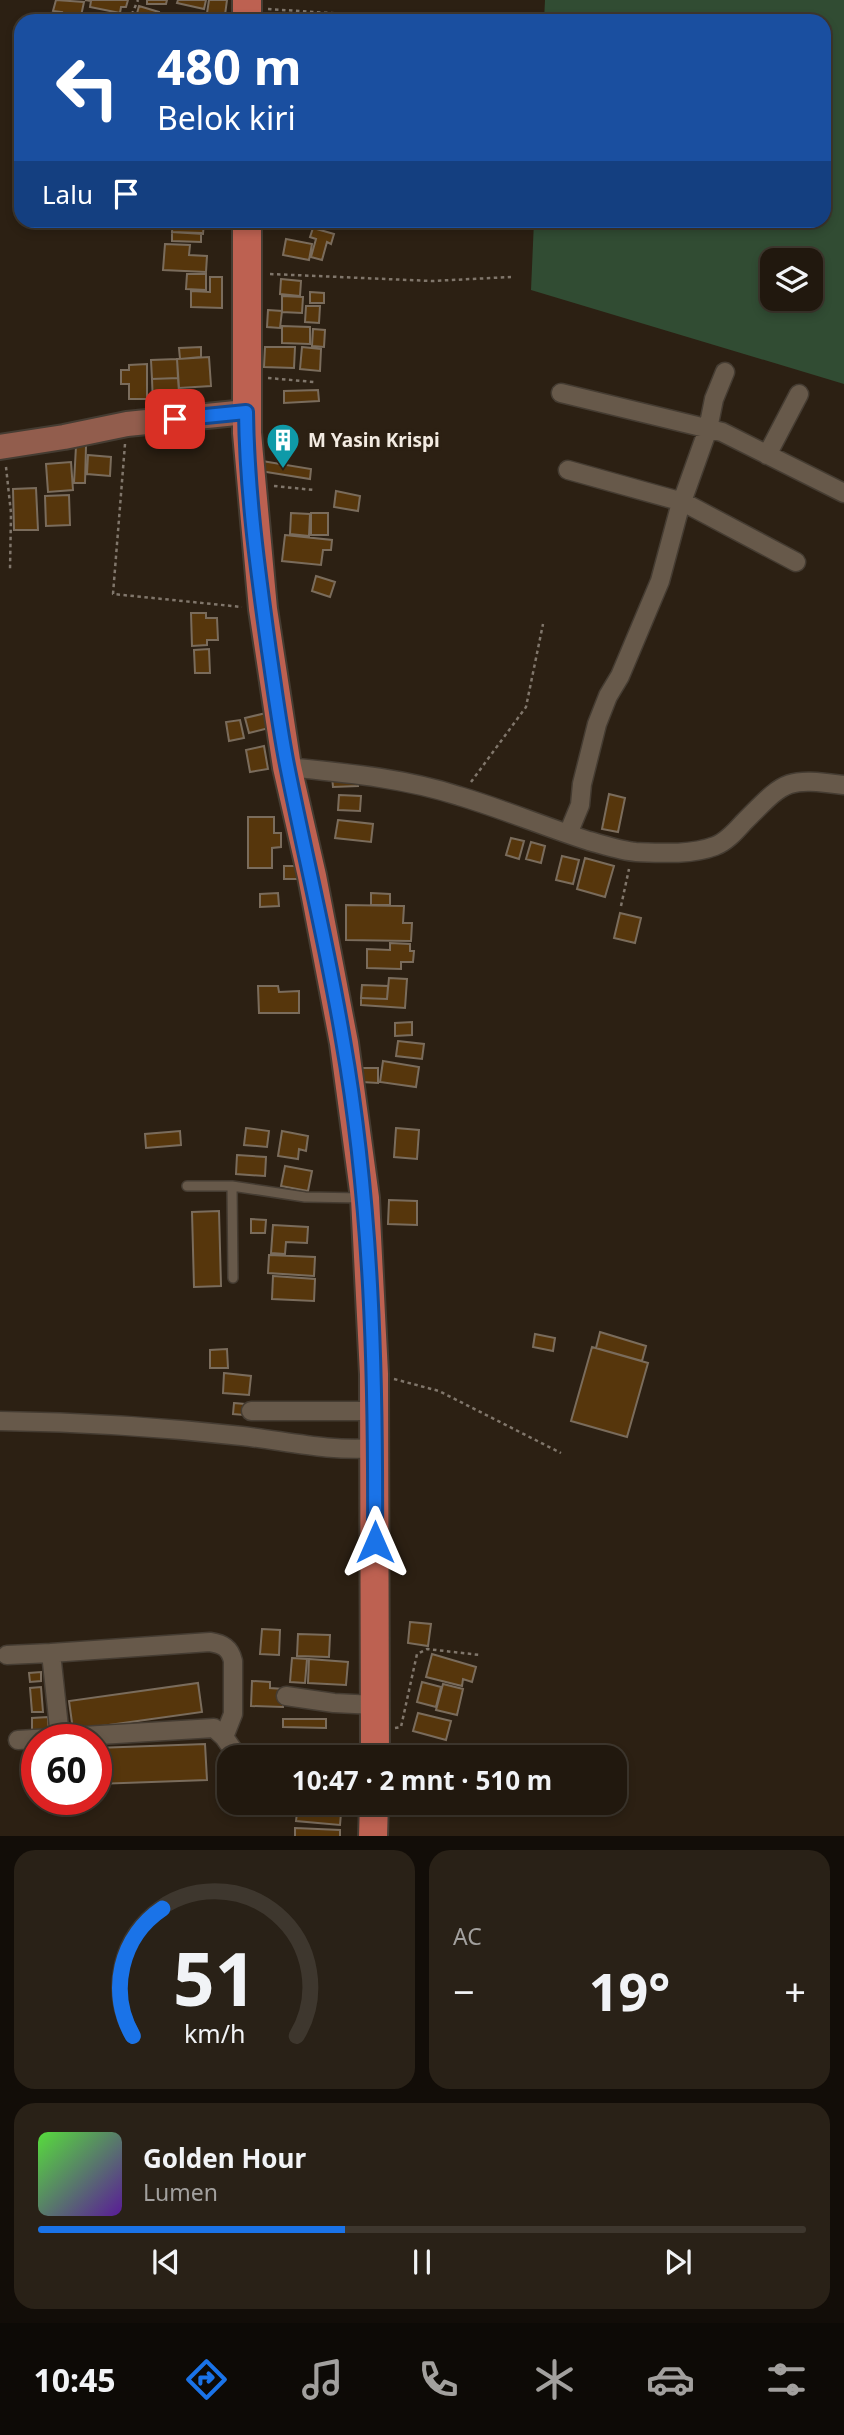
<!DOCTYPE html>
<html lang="id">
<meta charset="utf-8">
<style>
body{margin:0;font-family:"Noto Sans",sans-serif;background:#292117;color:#f1f3f6;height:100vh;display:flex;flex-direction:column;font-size:26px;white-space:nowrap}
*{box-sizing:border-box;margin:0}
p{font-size:23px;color:#a2a09e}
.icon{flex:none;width:38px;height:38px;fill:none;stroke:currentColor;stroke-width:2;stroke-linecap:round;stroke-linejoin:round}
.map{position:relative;height:1836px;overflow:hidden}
.details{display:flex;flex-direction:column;gap:14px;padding:14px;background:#120d08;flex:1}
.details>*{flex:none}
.guide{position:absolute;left:14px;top:14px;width:817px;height:214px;border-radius:21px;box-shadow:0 4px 10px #0003,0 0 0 2px #3e372e;background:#1a4fa0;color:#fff;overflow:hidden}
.fabs{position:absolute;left:760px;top:248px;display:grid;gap:14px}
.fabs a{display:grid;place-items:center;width:63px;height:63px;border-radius:14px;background:#21180e;box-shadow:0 4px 10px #0003,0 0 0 2px #3e372e;font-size:35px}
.speed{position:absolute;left:21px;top:1724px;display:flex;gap:14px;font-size:35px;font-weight:700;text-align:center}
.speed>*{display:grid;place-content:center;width:91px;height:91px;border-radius:50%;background:#21180e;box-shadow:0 4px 10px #0003,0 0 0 2px #3e372e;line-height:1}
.speed .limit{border:10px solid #d22;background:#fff;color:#111}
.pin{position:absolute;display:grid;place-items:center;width:60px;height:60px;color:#fff;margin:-30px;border-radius:14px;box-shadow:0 4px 10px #0006}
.me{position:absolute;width:77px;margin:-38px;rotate:0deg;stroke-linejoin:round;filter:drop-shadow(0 0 5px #0008)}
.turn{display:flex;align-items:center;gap:24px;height:147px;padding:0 28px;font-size:32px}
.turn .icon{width:91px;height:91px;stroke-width:2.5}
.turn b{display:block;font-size:49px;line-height:60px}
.then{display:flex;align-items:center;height:66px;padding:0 28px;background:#0003;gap:14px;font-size:26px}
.big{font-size:52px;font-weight:700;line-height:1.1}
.details .card{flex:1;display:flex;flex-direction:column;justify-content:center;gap:10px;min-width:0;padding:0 24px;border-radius:21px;background:#292117}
.details .dial{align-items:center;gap:0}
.dial svg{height:182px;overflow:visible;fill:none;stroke:#3e372e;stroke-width:7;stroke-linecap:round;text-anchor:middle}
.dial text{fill:#f1f3f6;stroke:none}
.song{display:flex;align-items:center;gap:21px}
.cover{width:84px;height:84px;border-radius:10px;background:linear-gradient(135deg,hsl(110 70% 55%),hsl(270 70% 35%))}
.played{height:7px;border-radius:4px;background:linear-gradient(90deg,#1a73e8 40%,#3e372e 40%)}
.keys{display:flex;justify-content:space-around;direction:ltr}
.heat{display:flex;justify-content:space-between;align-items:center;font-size:38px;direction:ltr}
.details .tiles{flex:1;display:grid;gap:14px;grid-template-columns:1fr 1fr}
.card:last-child{grid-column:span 2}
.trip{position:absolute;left:217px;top:1745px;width:410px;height:70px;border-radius:21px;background:#21180e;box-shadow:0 4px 10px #0003,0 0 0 2px #3e372e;font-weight:700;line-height:70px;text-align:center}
.menu{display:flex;height:112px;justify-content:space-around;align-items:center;background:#0d0a06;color:#a2a09e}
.menu .icon{width:49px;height:49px}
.menu .current{color:#1a73e8}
.menu b{font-size:32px;color:#f1f3f6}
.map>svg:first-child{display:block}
</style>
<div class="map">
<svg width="844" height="1837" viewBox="0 0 844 1837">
<rect width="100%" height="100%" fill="#2c2013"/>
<!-- green -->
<path fill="#314c33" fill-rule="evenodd" d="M 545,0 L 844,0 L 844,384 L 531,290 L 534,221 L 824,220 L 824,21 L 544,21 ZM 772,261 L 810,261 L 810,299 L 772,299 Z"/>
<!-- building -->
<path fill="#56360c" stroke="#7a6c5c" stroke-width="2" d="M 56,0 L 84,2 L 81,16 L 73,15 L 71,21 L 60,21 L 62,12 L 53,11 Z
M 85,0 L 128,0 L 126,7 L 121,7 L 120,13 L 90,7 L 91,1 Z
M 147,0 L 167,0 L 166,4 L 147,4 Z
M 178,0 L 206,0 L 204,9 L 177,3 Z
M 209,0 L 227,0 L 225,15 L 207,13 Z
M 139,6 L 159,12 L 157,21 L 135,21 Z
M 173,220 L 204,222 L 203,234 L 172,232 Z
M 313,228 L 334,234 L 331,244 L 327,242 L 322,260 L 311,257 L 316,239 L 310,237 Z
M 172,232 L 201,233 L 201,242 L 172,241 Z
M 286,239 L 312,244 L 309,260 L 283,255 Z
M 165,244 L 190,245 L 189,255 L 207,256 L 206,272 L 163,270 Z
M 187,274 L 206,274 L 206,290 L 186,289 Z
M 210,277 L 222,277 L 222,308 L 191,307 L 191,291 L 210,292 Z
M 281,279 L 301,281 L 300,296 L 280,294 Z
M 310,292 L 324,293 L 324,303 L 310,303 Z
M 282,296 L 303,297 L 302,313 L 282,312 Z
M 306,306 L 320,306 L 319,323 L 305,322 Z
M 268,310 L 282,311 L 280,328 L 267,327 Z
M 282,326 L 310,327 L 310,344 L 282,343 Z
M 313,329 L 325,330 L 324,347 L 312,346 Z
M 201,347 L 201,357 L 180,359 L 179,348 Z
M 265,347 L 295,347 L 294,368 L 264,367 Z
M 302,347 L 321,349 L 320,371 L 300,369 Z
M 209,357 L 211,386 L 179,388 L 177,359 Z
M 177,359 L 178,378 L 152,379 L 151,360 Z
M 147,364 L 147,399 L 129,399 L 129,384 L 121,384 L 121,370 L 129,370 L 129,365 Z
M 178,378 L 180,407 L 168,407 L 168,404 L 153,405 L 152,379 Z
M 318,390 L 319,401 L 284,403 L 284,391 Z
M 76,446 L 86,446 L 85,483 L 74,483 Z
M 88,455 L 111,457 L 110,476 L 87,474 Z
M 256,460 L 311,469 L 310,479 L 254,470 Z
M 71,462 L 73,490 L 48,492 L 46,464 Z
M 36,488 L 38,530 L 14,530 L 13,489 Z
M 336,491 L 360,496 L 358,511 L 334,507 Z
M 69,495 L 70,525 L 46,526 L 45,496 Z
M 291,513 L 310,514 L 309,536 L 290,534 Z
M 311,513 L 328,513 L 328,535 L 311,535 Z
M 285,535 L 332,540 L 331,550 L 323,550 L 321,565 L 282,561 Z
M 316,576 L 335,582 L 330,597 L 312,591 Z
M 191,613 L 206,613 L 206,618 L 217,618 L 218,640 L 207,640 L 207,645 L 192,646 Z
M 209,649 L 210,673 L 195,673 L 194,650 Z
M 266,713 L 269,728 L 249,733 L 245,718 Z
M 240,720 L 244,738 L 229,741 L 226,722 Z
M 264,746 L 268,769 L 250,772 L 246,750 Z
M 357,775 L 358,786 L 333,787 L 332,776 Z
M 609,794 L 625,798 L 618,832 L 602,829 Z
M 339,795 L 361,796 L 360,811 L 338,810 Z
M 248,817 L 274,817 L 274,833 L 281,833 L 281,847 L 272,848 L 272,868 L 248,868 Z
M 338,820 L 373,824 L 371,842 L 335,838 Z
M 511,838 L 524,841 L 519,859 L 506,855 Z
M 531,842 L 545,846 L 541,863 L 526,859 Z
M 562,856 L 579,860 L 573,884 L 556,880 Z
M 585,858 L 614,866 L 605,897 L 577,889 Z
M 284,866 L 300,866 L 300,879 L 284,879 Z
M 278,893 L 279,906 L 260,907 L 260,894 Z
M 371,893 L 390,894 L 390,905 L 371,905 Z
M 346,905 L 404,906 L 403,923 L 412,923 L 411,941 L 346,940 Z
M 620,913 L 641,918 L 635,943 L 614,938 Z
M 390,943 L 410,944 L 410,951 L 414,951 L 413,962 L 401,962 L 401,969 L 367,968 L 367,949 L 390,950 Z
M 389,978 L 407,979 L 405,1008 L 361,1005 L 361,998 L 387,999 Z
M 362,985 L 388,986 L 387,999 L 361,998 Z
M 258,986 L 278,986 L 279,992 L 299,991 L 299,1013 L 259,1013 Z
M 412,1022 L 412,1035 L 395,1036 L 395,1023 Z
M 398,1041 L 424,1044 L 422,1059 L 396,1056 Z
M 383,1061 L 419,1067 L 416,1087 L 380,1082 Z
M 362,1068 L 378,1068 L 378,1083 L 362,1082 Z
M 246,1128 L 269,1131 L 267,1147 L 244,1145 Z
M 396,1128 L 419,1130 L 417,1159 L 394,1157 Z
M 180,1131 L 181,1145 L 146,1148 L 145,1134 Z
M 282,1131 L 308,1136 L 306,1151 L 299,1149 L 298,1159 L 278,1156 Z
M 237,1155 L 266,1157 L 265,1176 L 236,1174 Z
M 285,1166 L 312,1171 L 308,1191 L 281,1186 Z
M 389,1200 L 417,1201 L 417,1225 L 388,1224 Z
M 219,1211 L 221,1286 L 194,1287 L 192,1212 Z
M 251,1219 L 266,1220 L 265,1233 L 251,1233 Z
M 273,1225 L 308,1227 L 307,1243 L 286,1242 L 285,1254 L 271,1253 Z
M 269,1255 L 315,1257 L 314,1276 L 268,1273 Z
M 273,1276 L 315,1279 L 314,1301 L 272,1299 Z
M 600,1332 L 646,1346 L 642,1361 L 596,1348 Z
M 535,1334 L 555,1338 L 553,1351 L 533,1347 Z
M 592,1347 L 648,1363 L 627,1437 L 571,1421 Z
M 227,1349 L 228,1368 L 210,1368 L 210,1350 Z
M 224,1373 L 251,1376 L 249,1395 L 223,1393 Z
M 234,1403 L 245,1404 L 244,1415 L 233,1414 Z
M 410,1622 L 431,1624 L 428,1646 L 408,1643 Z
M 262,1629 L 280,1630 L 279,1655 L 260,1654 Z
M 298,1634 L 330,1635 L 329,1657 L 297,1656 Z
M 432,1654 L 476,1667 L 472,1682 L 463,1679 L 462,1686 L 426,1677 Z
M 292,1658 L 307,1659 L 305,1683 L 290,1682 Z
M 309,1659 L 348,1662 L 346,1685 L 308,1683 Z
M 41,1672 L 41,1681 L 30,1682 L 29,1673 Z
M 252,1681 L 270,1682 L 270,1688 L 284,1689 L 283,1707 L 251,1706 Z
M 422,1682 L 441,1687 L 436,1707 L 417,1702 Z
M 198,1683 L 202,1712 L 73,1730 L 69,1701 Z
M 443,1684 L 463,1689 L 457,1715 L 436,1710 Z
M 41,1687 L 43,1712 L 32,1712 L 30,1688 Z
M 418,1713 L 451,1721 L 446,1740 L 413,1731 Z
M 48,1717 L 49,1735 L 32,1735 L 32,1718 Z
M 283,1719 L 326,1719 L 326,1728 L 283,1727 Z
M 205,1744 L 207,1780 L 96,1784 L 96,1748 Z
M 268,1802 L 284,1802 L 284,1812 L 268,1812 Z
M 287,1802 L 342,1802 L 340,1825 L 296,1821 L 297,1813 L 287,1812 Z
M 295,1828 L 340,1830 L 340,1837 L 295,1837 Z"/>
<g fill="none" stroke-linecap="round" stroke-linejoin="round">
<defs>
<path id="lane" d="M 187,1186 L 232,1186 L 305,1197 L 363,1198
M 232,1186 L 233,1278"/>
<path id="street" d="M 561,393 L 722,432 L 844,493
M 767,455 L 799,394
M 568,470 L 683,502 L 796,562
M 287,767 C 346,773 403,778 459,796 C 503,809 545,827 589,841 C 604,845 621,851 636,852 C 660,853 692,855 715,846 C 726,842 735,832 743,823 C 785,781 784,777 844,785
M 568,834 L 580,805 L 582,784 L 597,724 L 608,696 L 620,676 L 660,581 L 679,510 L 708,429 L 714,399 L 725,372
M 251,1411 L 375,1411
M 0,1421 C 81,1422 161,1427 242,1436 C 286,1441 330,1452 375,1448
M 7,1655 L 51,1653
M 286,1696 L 334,1703 L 375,1705
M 60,1737 L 51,1653 L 210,1642 C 223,1644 230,1648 233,1661 L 233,1714 L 224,1737
M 18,1740 L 214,1728 L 224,1737 L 238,1757"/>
<path id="secondary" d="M 0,447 L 64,437 L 127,424 L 246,412"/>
<path id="primary" d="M 247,0 L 247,21
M 247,220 L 247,433 L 263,609 L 287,767 L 312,876 L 344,1043 L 365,1198 L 374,1374 L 375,1757
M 373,1837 L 374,1802"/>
</defs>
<!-- lane casing -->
<use href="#lane" stroke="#453c32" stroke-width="12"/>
<!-- street casing -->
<use href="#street" stroke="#453c32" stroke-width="21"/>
<!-- secondary casing -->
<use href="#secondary" stroke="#453c32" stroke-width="28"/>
<!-- primary casing -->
<use href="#primary" stroke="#453c32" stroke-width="32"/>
<!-- path -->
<path stroke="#80766b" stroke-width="2.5" stroke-dasharray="3.5 3.5" stroke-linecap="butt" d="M 268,9 L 345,14
M 129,21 L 138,0
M 15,96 L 21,95
M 270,274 L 432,281 L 511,277
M 268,378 L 314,382
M 125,444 L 113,594 L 242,607
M 6,467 L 11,513 L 10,570
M 274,486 L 314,490
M 471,782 L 526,707 L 543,624
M 621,906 L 629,869
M 394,1379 L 439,1391 L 561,1453
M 395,1728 L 401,1727 L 417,1654 L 427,1649 L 480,1655"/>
<!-- lane -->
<use href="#lane" stroke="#67594a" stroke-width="9"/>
<!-- street -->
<use href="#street" stroke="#67594a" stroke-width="18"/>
<!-- secondary -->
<use href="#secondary" stroke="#925d4d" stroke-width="24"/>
<!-- primary -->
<use href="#primary" stroke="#bd6151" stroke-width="28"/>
</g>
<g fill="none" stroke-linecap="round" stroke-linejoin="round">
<defs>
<path id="route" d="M 175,419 L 246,412 C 247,492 258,572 269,651 C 275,691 280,731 288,770 C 306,860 328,949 343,1040 C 372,1205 376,1374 375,1542"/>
</defs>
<!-- route casing -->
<use href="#route" stroke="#114b97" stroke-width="18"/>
<!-- route -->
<use href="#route" stroke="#1a73e8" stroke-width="12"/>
</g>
<!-- icons -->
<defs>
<symbol id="building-pin" viewBox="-11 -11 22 30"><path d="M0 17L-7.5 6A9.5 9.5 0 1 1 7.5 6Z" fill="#0f9aa8" stroke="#2c2013"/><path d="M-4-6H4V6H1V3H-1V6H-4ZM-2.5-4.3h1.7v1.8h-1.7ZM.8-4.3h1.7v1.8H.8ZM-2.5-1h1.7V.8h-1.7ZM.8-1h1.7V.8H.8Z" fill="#fff"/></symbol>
</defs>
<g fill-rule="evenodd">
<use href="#building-pin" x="264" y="421" width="38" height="52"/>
</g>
<g text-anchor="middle" stroke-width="7" stroke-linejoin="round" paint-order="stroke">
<!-- poi labels -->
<g font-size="19" font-weight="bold" fill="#f3ebe2" stroke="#2c2013" text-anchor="start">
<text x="308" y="447">M Yasin Krispi</text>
</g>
</g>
</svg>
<div class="fabs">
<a><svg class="icon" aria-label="layers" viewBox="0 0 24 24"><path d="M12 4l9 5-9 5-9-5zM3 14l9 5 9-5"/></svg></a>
</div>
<div class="speed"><div class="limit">60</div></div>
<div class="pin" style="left:175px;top:419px;background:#d93025"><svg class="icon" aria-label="arrive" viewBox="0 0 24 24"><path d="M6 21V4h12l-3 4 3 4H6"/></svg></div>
<svg class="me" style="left:375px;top:1542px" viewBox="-20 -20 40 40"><path d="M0-17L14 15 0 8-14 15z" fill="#1a73e8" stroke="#fff" stroke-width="4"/></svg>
<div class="trip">10:47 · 2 mnt · 510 m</div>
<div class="guide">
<div class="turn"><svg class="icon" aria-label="left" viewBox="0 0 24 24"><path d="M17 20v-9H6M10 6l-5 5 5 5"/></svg><div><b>480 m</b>Belok kiri</div></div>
<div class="then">Lalu<svg class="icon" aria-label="arrive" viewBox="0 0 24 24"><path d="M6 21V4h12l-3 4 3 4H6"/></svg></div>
</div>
</div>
<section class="details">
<div class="tiles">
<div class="card dial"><svg viewBox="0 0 100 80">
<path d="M14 69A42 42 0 1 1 86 69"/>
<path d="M14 69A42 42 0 0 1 27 13" stroke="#1a73e8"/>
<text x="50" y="56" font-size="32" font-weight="700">51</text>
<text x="50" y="72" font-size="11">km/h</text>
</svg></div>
<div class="card"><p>AC</p>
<div class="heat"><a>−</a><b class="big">19°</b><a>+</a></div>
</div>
<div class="card">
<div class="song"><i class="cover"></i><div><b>Golden Hour</b><p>Lumen</p></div></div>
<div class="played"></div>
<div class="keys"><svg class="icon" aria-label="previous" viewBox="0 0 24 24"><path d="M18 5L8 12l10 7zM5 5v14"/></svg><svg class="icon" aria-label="pause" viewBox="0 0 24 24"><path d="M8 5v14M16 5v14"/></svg><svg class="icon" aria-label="next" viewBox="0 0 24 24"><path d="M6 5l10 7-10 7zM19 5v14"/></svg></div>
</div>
</div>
</section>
<nav class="menu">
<b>10:45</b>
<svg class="icon current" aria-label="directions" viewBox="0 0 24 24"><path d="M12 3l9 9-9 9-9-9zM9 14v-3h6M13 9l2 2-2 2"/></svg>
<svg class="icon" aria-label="music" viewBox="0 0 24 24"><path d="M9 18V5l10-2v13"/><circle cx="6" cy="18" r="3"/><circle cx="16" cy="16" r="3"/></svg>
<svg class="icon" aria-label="phone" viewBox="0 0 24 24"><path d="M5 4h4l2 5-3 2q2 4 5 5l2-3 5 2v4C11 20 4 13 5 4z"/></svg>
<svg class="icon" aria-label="climate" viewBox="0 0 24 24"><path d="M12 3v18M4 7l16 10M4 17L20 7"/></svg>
<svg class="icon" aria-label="car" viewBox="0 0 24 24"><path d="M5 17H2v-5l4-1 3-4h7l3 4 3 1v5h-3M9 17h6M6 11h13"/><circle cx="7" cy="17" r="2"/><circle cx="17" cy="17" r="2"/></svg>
<svg class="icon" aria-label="filters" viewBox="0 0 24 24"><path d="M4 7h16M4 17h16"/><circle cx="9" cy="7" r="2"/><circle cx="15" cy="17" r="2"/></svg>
</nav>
